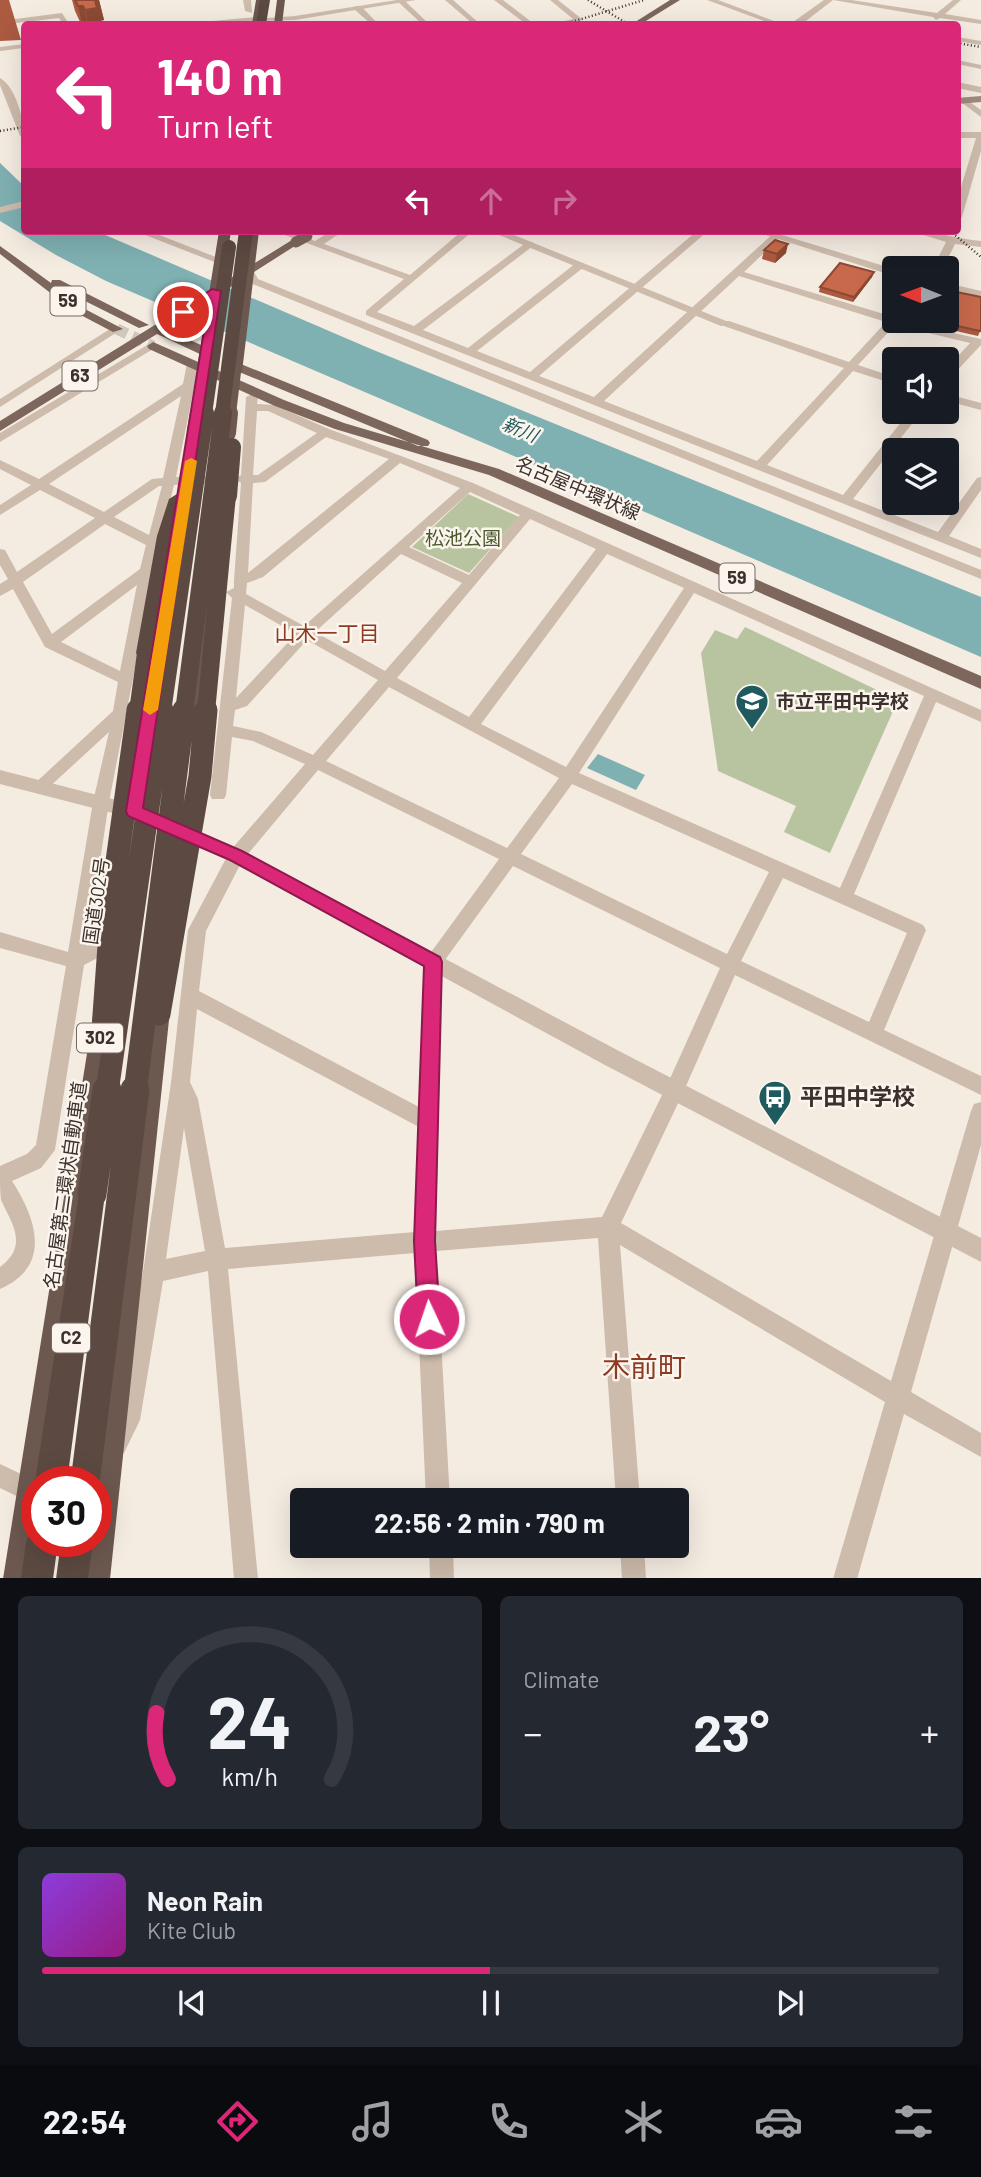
<!DOCTYPE html>
<meta charset="utf-8">
<style>
body{margin:0;font-family:Barlow,"Noto Sans JP",sans-serif;background:#242831;color:#f1f3f6;height:100vh;display:flex;flex-direction:column;font-size:26px;white-space:nowrap}
*{box-sizing:border-box;margin:0}
p{font-size:23px;color:#9ea1a6}
.icon{flex:none;width:38px;height:38px;fill:none;stroke:currentColor;stroke-width:2;stroke-linecap:round;stroke-linejoin:round}
.map{position:relative;height:1578px;overflow:hidden}
.drawer{display:flex;flex-direction:column;gap:18px;padding:18px;background:#0d0f14;flex:1}
.drawer>*{flex:none}
.top-card{position:absolute;left:21px;top:21px;width:940px;height:214px;border-radius:7px;box-shadow:0 7px 28px #0002;background:#db2777;color:#fff;overflow:hidden}
.needle{width:46px;rotate:271deg}
.buttons{position:absolute;left:882px;top:256px;display:grid;gap:14px}
.buttons a{display:grid;place-items:center;width:77px;height:77px;border-radius:7px;background:#171b24;box-shadow:0 7px 28px #0002;font-size:35px}
.speed{position:absolute;left:21px;top:1466px;display:flex;gap:14px;font-size:35px;font-weight:700;text-align:center}
.speed>*{display:grid;place-content:center;width:91px;height:91px;border-radius:50%;background:#171b24;box-shadow:0 7px 28px #0002;line-height:1}
.speed .limit{border:10px solid #d22;background:#fff;color:#111}
.pin{position:absolute;display:grid;place-items:center;width:60px;height:60px;color:#fff;margin:-30px;border:4px solid #fff;border-radius:50%;box-shadow:0 2px 7px #0007}
.me{position:absolute;width:77px;margin:-38px;rotate:357deg;stroke-linejoin:round;filter:drop-shadow(0 0 5px #0008)}
.turn{display:flex;align-items:center;gap:24px;height:147px;padding:0 21px;font-size:32px}
.turn .icon{width:91px;height:91px;stroke-width:2.5}
.turn b{display:block;font-size:49px;line-height:60px}
.lanes{display:flex;align-items:center;height:66px;padding:0 21px;background:#0003;justify-content:center;gap:35px;direction:ltr}
.lanes .off{opacity:.35}
.big{font-size:52px;font-weight:700;line-height:1.1}
.drawer .widget{flex:1;display:flex;flex-direction:column;justify-content:center;gap:10px;min-width:0;padding:0 24px;border-radius:10px;background:#242831}
.drawer .dial{align-items:center;gap:0}
.dial svg{height:182px;overflow:visible;fill:none;stroke:#363941;stroke-width:7;stroke-linecap:round;text-anchor:middle}
.dial text{fill:#f1f3f6;stroke:none}
.song{display:flex;align-items:center;gap:21px}
.cover{width:84px;height:84px;border-radius:10px;background:linear-gradient(135deg,hsl(270 70% 55%),hsl(310 70% 35%))}
.played{height:7px;border-radius:4px;background:linear-gradient(90deg,#db2777 50%,#363941 50%)}
.keys{display:flex;justify-content:space-around;direction:ltr}
.heat{display:flex;justify-content:space-between;align-items:center;font-size:38px;direction:ltr}
.drawer .tiles{flex:1;display:grid;gap:18px;grid-template-columns:1fr 1fr}
.widget:last-child{grid-column:span 2}
.trip{position:absolute;left:290px;top:1488px;width:399px;height:70px;border-radius:7px;background:#171b24;box-shadow:0 7px 28px #0002;font-weight:700;line-height:70px;text-align:center}
.dock{display:flex;height:112px;justify-content:space-around;align-items:center;background:#090b0e;color:#9ea1a6}
.dock .icon{width:49px;height:49px}
.dock .active{color:#db2777}
.dock b{font-size:32px;color:#f1f3f6}
.map>svg:first-child{display:block}
</style>
<div class="map">
<svg width="981" height="1579" viewBox="0 0 981 1579">
<rect width="100%" height="100%" fill="#f4ebe1"/>
<!-- green -->
<path fill="#b8c4a0" d="M 468,494 L 519,517 L 469,573 L 412,547 Z
M 745,627 L 898,700 L 830,853 L 784,832 L 796,806 L 718,771 L 701,653 L 715,630 L 737,639 Z"/>
<!-- water -->
<path fill="#7fb0b2" d="M 0,163 L 24,186 L 24,231 L 96,231 L 371,349 L 981,597 L 981,657 L 587,487 L 583,489 L 573,484 L 553,487 L 553,485 L 563,481 L 563,477 L 106,281 L 56,255 L 0,221 Z
M 598,754 L 645,775 L 636,790 L 587,768 Z"/>
<g fill="none" stroke-linecap="round" stroke-linejoin="round">
<!-- primary-tunnel -->
<path stroke="#cfc6bd" stroke-width="11" stroke-dasharray="11 6" stroke-linecap="butt" d="M 117,329 L 153,346"/>
<!-- minor -->
<path fill="#cdbbac" fill-rule="evenodd" d="M 243,0 L 251,0 L 252,13 L 245,11 Z
M 396,0 L 404,0 L 429,24 L 422,24 Z
M 445,0 L 453,0 L 480,24 L 473,24 Z
M 494,0 L 503,0 L 534,24 L 526,24 Z
M 550,0 L 558,0 L 583,20 L 552,24 L 573,19 Z
M 824,0 L 833,0 L 802,24 L 650,23 L 654,21 L 793,22 Z
M 833,0 L 851,0 L 937,13 L 953,0 L 961,0 L 945,14 L 981,20 L 981,24 L 940,18 L 936,20 L 933,17 Z
M 355,6 L 361,6 L 378,24 L 371,24 L 355,10 Z
M 62,13 L 69,24 L 63,24 L 59,18 L 0,25 L 0,21 Z
M 257,17 L 260,21 L 197,24 L 201,22 Z
M 957,37 L 981,41 L 981,45 L 957,41 Z
M 24,44 L 24,48 L 0,51 L 0,47 Z
M 957,60 L 981,65 L 981,69 L 957,64 Z
M 0,78 C 16,87 24,120 24,138 L 20,136 L 0,85 Z
M 964,98 L 981,110 L 981,117 L 961,102 L 961,98 Z
M 957,132 L 981,132 L 981,151 L 962,217 L 957,220 L 957,200 L 976,138 L 957,138 Z
M 135,231 L 149,231 L 226,261 L 217,263 Z
M 274,231 L 288,231 L 315,241 L 331,231 L 343,231 L 324,244 L 410,275 L 462,231 L 473,231 L 377,312 L 414,326 L 527,242 L 533,242 L 533,246 L 423,330 L 468,348 L 576,263 L 584,263 L 584,267 L 477,351 L 530,372 L 697,231 L 708,231 L 539,376 L 594,397 L 776,231 L 787,231 L 744,272 L 894,317 L 894,320 L 981,339 L 981,345 L 951,377 L 947,378 L 947,368 L 970,343 L 895,325 L 858,365 L 894,377 L 894,384 L 853,371 L 767,465 L 843,495 L 910,411 L 922,411 L 853,499 L 938,532 L 977,478 L 981,477 L 981,490 L 949,536 L 981,549 L 981,558 L 366,315 L 366,311 L 404,279 ZM 739,276 L 886,322 L 849,362 L 729,321 L 721,321 L 721,325 L 844,368 L 757,461 L 604,401 Z
M 911,231 C 935,231 957,239 981,241 L 981,247 L 955,244 L 943,268 L 933,268 L 946,242 Z
M 248,267 L 252,268 L 258,279 L 981,570 L 981,579 L 250,283 L 243,270 Z
M 113,327 L 122,329 L 0,407 L 0,399 Z
M 149,344 L 158,346 L 0,442 L 0,433 Z
M 193,360 L 199,363 L 176,477 L 208,476 L 214,480 L 208,484 L 174,485 L 160,541 L 166,546 L 158,550 L 109,802 L 87,946 L 116,932 L 122,935 L 125,940 L 122,945 L 84,965 L 55,1150 L 41,1168 L 12,1181 C 36,1218 53,1266 0,1289 L 0,1267 C 29,1245 12,1224 1,1200 C 0,1191 0,1176 0,1166 L 27,1154 L 36,1145 L 66,966 L 0,948 L 0,932 L 68,952 L 93,802 L 109,732 L 46,790 L 34,790 L 32,786 L 113,711 L 118,682 L 45,647 L 13,589 L 0,596 L 0,584 L 8,579 L 0,565 L 0,549 L 5,550 L 17,572 L 95,518 L 40,490 L 0,515 L 0,505 L 31,485 L 0,469 L 0,460 L 39,479 L 183,384 L 187,363 ZM 181,396 L 163,478 L 152,479 L 104,512 L 49,484 ZM 159,486 L 162,486 L 149,535 L 114,517 ZM 105,524 L 146,545 L 140,569 L 52,634 L 23,582 ZM 137,585 L 120,671 L 61,642 Z
M 252,394 L 258,397 L 257,404 L 274,405 L 329,429 L 473,483 L 981,710 L 981,722 L 936,702 L 854,894 L 923,925 L 926,930 L 884,1030 L 981,1076 L 981,1095 L 735,975 L 682,1095 L 621,1223 L 891,1381 L 971,1111 L 974,1104 L 981,1102 L 981,1145 L 911,1392 L 981,1433 L 981,1457 L 904,1414 L 857,1579 L 833,1579 L 885,1402 L 620,1245 L 640,1500 L 616,1500 L 598,1238 L 436,1251 L 450,1500 L 426,1500 L 415,1253 L 228,1269 L 258,1579 L 234,1579 L 208,1271 L 163,1281 L 140,1420 L 124,1453 L 116,1456 L 108,1453 L 105,1445 L 118,1417 L 143,1272 L 171,1083 L 188,930 L 230,851 L 305,764 L 253,741 L 232,737 L 226,795 L 224,799 L 212,799 L 210,795 L 232,598 L 226,592 L 234,588 L 234,581 L 241,483 L 235,479 L 241,475 L 246,397 ZM 257,411 L 268,411 L 317,433 L 258,475 L 253,475 ZM 326,437 L 389,459 L 248,573 L 253,483 L 265,482 ZM 400,463 L 460,488 L 304,626 L 246,594 L 247,583 L 263,577 ZM 470,492 L 520,515 L 469,575 L 409,547 ZM 530,519 L 596,549 L 469,717 L 397,678 ZM 401,554 L 462,583 L 385,671 L 315,632 ZM 607,554 L 684,588 L 566,767 L 481,724 ZM 694,593 L 924,696 L 840,888 L 579,773 ZM 245,605 L 296,634 L 236,698 ZM 307,640 L 378,680 L 313,755 L 261,732 L 233,726 L 235,710 L 247,706 ZM 389,687 L 559,778 L 507,848 L 326,761 ZM 318,770 L 499,859 L 424,962 L 419,1107 L 199,991 L 206,931 L 242,861 ZM 572,784 L 769,872 L 727,954 L 521,854 ZM 513,866 L 720,968 L 668,1083 L 602,1217 L 436,1231 L 442,964 ZM 783,878 L 907,933 L 869,1022 L 741,961 ZM 197,1009 L 419,1127 L 415,1232 L 225,1248 L 198,1099 L 190,1082 ZM 184,1128 L 205,1251 L 166,1259 Z
M 947,394 L 981,403 L 981,410 L 947,401 Z
M 0,1464 L 38,1482 L 37,1500 L 31,1503 L 0,1488 Z
M 429,1545 L 453,1545 L 454,1579 L 430,1579 Z
M 620,1545 L 644,1545 L 646,1579 L 622,1579 Z"/>
<!-- tertiary -->
<path fill="#cdbbac" fill-rule="evenodd" d="M 397,0 L 416,0 L 295,20 L 257,21 L 253,19 L 295,16 Z
M 707,0 L 718,0 L 782,24 L 772,24 Z
M 957,82 L 981,87 L 981,93 L 957,88 Z
M 24,201 L 24,207 L 0,213 L 0,207 Z
M 489,231 L 504,231 L 731,323 L 721,326 Z
M 753,231 L 769,231 L 894,269 L 894,276 Z
M 947,283 L 981,291 L 981,297 L 947,289 Z
M 0,770 L 136,805 L 142,807 L 145,812 L 142,817 L 136,819 L 0,784 Z
M 181,825 L 242,851 L 619,1051 L 981,1238 L 981,1262 L 605,1065 L 230,861 L 175,837 L 172,832 L 175,827 Z"/>
<!-- secondary -->
<path fill="#a18a7d" fill-rule="evenodd" d="M 981,96 L 981,102 L 957,104 L 957,98 Z"/>
<!-- primary -->
<path fill="#7d675c" fill-rule="evenodd" d="M 670,0 L 680,0 L 641,24 L 632,24 Z
M 292,240 L 301,242 L 165,329 L 210,349 L 210,355 L 202,355 L 157,334 L 0,431 L 0,421 Z
M 0,246 L 51,283 L 52,280 L 60,280 L 149,325 L 139,328 L 55,286 L 83,308 L 123,329 L 113,332 L 75,312 L 0,254 Z
M 153,342 L 284,400 L 344,423 L 499,469 L 981,676 L 981,689 L 489,475 L 335,429 L 275,406 L 149,349 L 147,346 Z
M 236,362 L 428,440 L 430,443 L 428,446 L 418,446 L 232,369 L 230,366 Z"/>
<!-- trunk -->
<path fill="#6c584f" fill-rule="evenodd" d="M 256,0 L 264,0 L 260,24 L 252,24 Z
M 277,0 L 285,0 L 282,24 L 274,24 Z
M 219,231 L 231,231 L 212,362 L 205,366 L 198,362 Z
M 247,231 L 259,231 L 242,372 L 235,376 L 228,372 Z
M 181,516 L 189,521 L 151,761 L 149,766 L 142,768 L 135,766 L 133,761 L 173,521 Z
M 211,568 L 219,573 L 200,731 L 198,736 L 184,736 L 182,731 L 203,573 Z
M 160,991 L 168,994 L 171,1001 L 110,1579 L 80,1579 L 85,1542 L 96,1542 L 96,1482 L 92,1482 L 149,1001 L 152,994 Z
M 104,1006 L 112,1009 L 115,1016 L 47,1482 L 37,1482 L 38,1542 L 33,1579 L 3,1579 L 93,1016 L 96,1009 Z"/>
<!-- motorway -->
<path fill="#5c4a42" fill-rule="evenodd" d="M 228,491 L 236,496 L 229,566 L 220,572 L 211,566 L 220,496 Z
M 177,494 L 185,499 L 175,536 L 156,653 L 153,658 L 139,658 L 136,653 L 157,536 L 169,499 Z
M 92,1181 L 102,1184 L 105,1194 L 67,1482 L 37,1482 L 37,1485 L 35,1482 L 79,1194 L 82,1184 Z
M 37,1528 L 37,1542 L 58,1542 L 53,1579 L 21,1579 L 26,1542 L 31,1531 Z
M 61,1542 L 93,1542 L 88,1579 L 56,1579 Z"/>
<!-- rail -->
<path stroke="#3b302b" stroke-width="2.5" stroke-dasharray="1 2.5" stroke-linecap="butt" d="M 588,0 L 628,24
M 565,24 L 644,0
M 957,43 L 981,47
M 0,131 L 24,127
M 950,231 L 981,257"/>
<!-- primary-bridge -->
<path stroke="#7d675c" stroke-width="11" d="M 296,242 L 307,236"/>
<!-- trunk-bridge-far1 -->
<path stroke="#6c584f" stroke-width="12" d="M 197,414 L 205,362
M 230,414 L 235,372"/>
<!-- trunk-bridge -->
<path stroke="#6c584f" stroke-width="16" d="M 195,431 L 198,413
M 228,433 L 230,413"/>
<!-- motorway-bridge-far4 -->
<path stroke="#5c4a42" stroke-width="10" d="M 261,24 L 265,0"/>
<!-- motorway-bridge-far3 -->
<path stroke="#5c4a42" stroke-width="14" d="M 205,414 L 229,247
M 222,414 L 246,231"/>
<!-- motorway-bridge-far2 -->
<path stroke="#5c4a42" stroke-width="18" d="M 228,496 L 232,447
M 138,712 L 146,653
M 162,712 L 205,413
M 184,712 L 223,413
M 206,712 L 220,566"/>
<!-- motorway-bridge-far1 -->
<path stroke="#5c4a42" stroke-width="23" d="M 159,1014 L 200,776 L 206,710
M 103,1029 L 113,890 L 138,710
M 107,1092 L 162,710
M 135,1092 L 184,710"/>
<!-- motorway-bridge -->
<path stroke="#5c4a42" stroke-width="29" d="M 92,1194 L 107,1090
M 85,1482 L 135,1090"/>
</g>
<!-- wall -->
<path fill="#ac5a40" d="M 0,0 L 9,0 L 21,40 L 0,41 Z
M 72,0 L 99,0 L 104,20 L 100,21 L 101,24 L 81,24 L 75,11 Z
M 764,250 L 786,253 L 775,263 L 762,259 Z
M 874,272 L 872,277 L 853,302 L 819,292 L 820,287 Z
M 907,320 L 947,320 L 981,329 L 978,336 Z"/>
<!-- shaded-wall -->
<path fill="#8c4a34" d="M 95,0 L 99,0 L 104,20 L 100,21 L 101,24 L 88,24 L 85,10 Z
M 78,6 L 83,6 L 88,24 L 82,24 Z
M 788,244 L 786,253 L 775,263 L 777,254 Z
M 874,272 L 872,277 L 853,302 L 854,297 Z"/>
<!-- building -->
<path fill="#c8694b" stroke="#8c4a34" stroke-width="2" d="M 75,0 L 95,0 L 97,8 L 85,10 L 83,6 L 78,6 Z
M 775,240 L 788,244 L 777,254 L 764,250 Z
M 840,263 L 874,272 L 854,297 L 820,287 Z
M 947,290 L 981,297 L 981,329 L 980,331 L 931,320 L 947,320 Z"/>
<!-- route -->
<path fill="#db2777" stroke="#8e194d" stroke-width="2" d="M 212,289 L 221,291 L 143,808 L 242,851 L 440,957 L 442,962 L 435,1241 L 440,1319 L 437,1326 L 429,1330 L 421,1326 L 418,1319 L 414,1241 L 424,966 L 230,860 L 128,816 L 126,811 L 209,300 L 187,314 L 178,312 Z"/>
<!-- slow -->
<path fill="#f59e0b" d="M 191,458 L 197,461 L 158,710 L 150,715 L 143,710 L 185,461 Z"/>
<!-- icons -->
<defs>
<symbol id="school-pin" viewBox="-11 -11 22 30"><path d="M0 17L-7.5 6A9.5 9.5 0 1 1 7.5 6Z" fill="#1f5a5e" stroke="#fbf5ee"/><path d="M0-5L7-2L0 1L-7-2ZM-4 1L0 2.5L4 1V4Q0 6-4 4Z" fill="#fff"/></symbol>
<symbol id="bus-pin" viewBox="-11 -11 22 30"><path d="M0 17L-7.5 6A9.5 9.5 0 1 1 7.5 6Z" fill="#1f5a5e" stroke="#fbf5ee"/><path d="M-5-6H5V4H4V6H2V4H-2V6H-4V4H-5ZM-3.5-4V0h7V-4ZM-3.5 1.2v1.5H-2V1.2ZM2 1.2v1.5H3.5V1.2Z" fill="#fff"/></symbol>
</defs>
<g fill-rule="evenodd">
<use href="#school-pin" x="733" y="682" width="38" height="52"/>
<use href="#bus-pin" x="756" y="1078" width="38" height="52"/>
</g>
<g text-anchor="middle" stroke-width="5" stroke-linejoin="round" paint-order="stroke">
<!-- shield labels -->
<g fill="#fbf5ee" stroke="#756b66" stroke-width="2">
<rect x="50.5" y="286.5" width="35" height="29" rx="5"/>
<rect x="62.5" y="361.5" width="35" height="29" rx="5"/>
<rect x="719.5" y="563.5" width="35" height="29" rx="5"/>
<rect x="77" y="1023.5" width="46" height="29" rx="5"/>
<rect x="52" y="1323.5" width="38" height="29" rx="5"/>
</g>
<g font-size="18" font-weight="bold" fill="#3b302b">
<text x="68" y="307">59</text>
<text x="80" y="382">63</text>
<text x="737" y="584">59</text>
<text x="100" y="1044">302</text>
<text x="71" y="1344">C2</text>
</g>
<!-- far-water labels -->
<g font-size="18" font-style="italic" fill="#1f5a5e" stroke="#fbf5ee">
<text transform="translate(520 430) rotate(23)" y="6">新川</text>
</g>
<!-- street labels -->
<g font-size="19" fill="#3b302b" stroke="#fbf5ee">
<text transform="translate(578 488) rotate(23)" y="7">名古屋中環状線</text>
<text transform="translate(96 901) rotate(-82)" y="7">国道302号</text>
<text transform="translate(65 1185) rotate(-82)" y="7">名古屋第二環状自動車道</text>
</g>
<!-- park labels -->
<g font-size="19" fill="#4a5a2e" stroke="#fbf5ee">
<text x="463" y="545">松池公園</text>
</g>
<!-- poi labels -->
<g font-size="19" font-weight="bold" fill="#3b302b" stroke="#fbf5ee" text-anchor="start">
<text x="776" y="708">市立平田中学校</text>
</g>
<!-- neighbourhood labels -->
<g font-size="21" fill="#8c3b22" stroke="#fbf5ee">
<text x="327" y="641">山木一丁目</text>
</g>
<!-- near-poi labels -->
<g font-size="23" font-weight="bold" fill="#3b302b" stroke="#fbf5ee" text-anchor="start">
<text x="800" y="1105">平田中学校</text>
</g>
<!-- near-quarter labels -->
<g font-size="28" fill="#8c3b22" stroke="#fbf5ee">
<text x="644" y="1377">木前町</text>
</g>
</g>
</svg>
<div class="buttons">
<a><svg class="needle" viewBox="-14 -14 28 28"><path d="M0-13l5 13h-10z" fill="#e53935"/><path d="M0 13l5-13h-10z" fill="#9ea1a6"/></svg></a>
<a><svg class="icon" aria-label="sound" viewBox="0 0 24 24"><path d="M4 9h4l5-4v14l-5-4H4zM17 9q2 3 0 6"/></svg></a>
<a><svg class="icon" aria-label="layers" viewBox="0 0 24 24"><path d="M12 4l9 5-9 5-9-5zM3 14l9 5 9-5"/></svg></a>
</div>
<div class="speed"><div class="limit">30</div></div>
<div class="pin" style="left:183px;top:312px;background:#d93025"><svg class="icon" aria-label="arrive" viewBox="0 0 24 24"><path d="M6 21V4h12l-3 4 3 4H6"/></svg></div>
<svg class="me" style="left:429px;top:1319px" viewBox="-20 -20 40 40"><circle r="17" fill="#db2777" stroke="#fff" stroke-width="3"/><path d="M0-11L8 9 0 5-8 9z" fill="#fff"/></svg>
<div class="trip">22:56 · 2 min · 790 m</div>
<div class="top-card">
<div class="turn"><svg class="icon" aria-label="left" viewBox="0 0 24 24"><path d="M17 20v-9H6M10 6l-5 5 5 5"/></svg><div><b>140 m</b>Turn left</div></div>
<div class="lanes"><svg class="icon" aria-label="left" viewBox="0 0 24 24"><path d="M17 20v-9H6M10 6l-5 5 5 5"/></svg><svg class="icon off" aria-label="ahead" viewBox="0 0 24 24"><path d="M12 20V5M6 11l6-6 6 6"/></svg><svg class="icon off" aria-label="right" viewBox="0 0 24 24"><path d="M7 20v-9h11M14 6l5 5-5 5"/></svg></div>
</div>
</div>
<section class="drawer">
<div class="tiles">
<div class="widget dial"><svg viewBox="0 0 100 80">
<path d="M14 69A42 42 0 1 1 86 69"/>
<path d="M14 69A42 42 0 0 1 9 40" stroke="#db2777"/>
<text x="50" y="56" font-size="32" font-weight="700">24</text>
<text x="50" y="72" font-size="11">km/h</text>
</svg></div>
<div class="widget"><p>Climate</p>
<div class="heat"><a>−</a><b class="big">23°</b><a>+</a></div>
</div>
<div class="widget">
<div class="song"><i class="cover"></i><div><b>Neon Rain</b><p>Kite Club</p></div></div>
<div class="played"></div>
<div class="keys"><svg class="icon" aria-label="previous" viewBox="0 0 24 24"><path d="M18 5L8 12l10 7zM5 5v14"/></svg><svg class="icon" aria-label="pause" viewBox="0 0 24 24"><path d="M8 5v14M16 5v14"/></svg><svg class="icon" aria-label="next" viewBox="0 0 24 24"><path d="M6 5l10 7-10 7zM19 5v14"/></svg></div>
</div>
</div>
</section>
<nav class="dock">
<b>22:54</b>
<svg class="icon active" aria-label="directions" viewBox="0 0 24 24"><path d="M12 3l9 9-9 9-9-9zM9 14v-3h6M13 9l2 2-2 2"/></svg>
<svg class="icon" aria-label="music" viewBox="0 0 24 24"><path d="M9 18V5l10-2v13"/><circle cx="6" cy="18" r="3"/><circle cx="16" cy="16" r="3"/></svg>
<svg class="icon" aria-label="phone" viewBox="0 0 24 24"><path d="M5 4h4l2 5-3 2q2 4 5 5l2-3 5 2v4C11 20 4 13 5 4z"/></svg>
<svg class="icon" aria-label="climate" viewBox="0 0 24 24"><path d="M12 3v18M4 7l16 10M4 17L20 7"/></svg>
<svg class="icon" aria-label="car" viewBox="0 0 24 24"><path d="M5 17H2v-5l4-1 3-4h7l3 4 3 1v5h-3M9 17h6M6 11h13"/><circle cx="7" cy="17" r="2"/><circle cx="17" cy="17" r="2"/></svg>
<svg class="icon" aria-label="filters" viewBox="0 0 24 24"><path d="M4 7h16M4 17h16"/><circle cx="9" cy="7" r="2"/><circle cx="15" cy="17" r="2"/></svg>
</nav>
